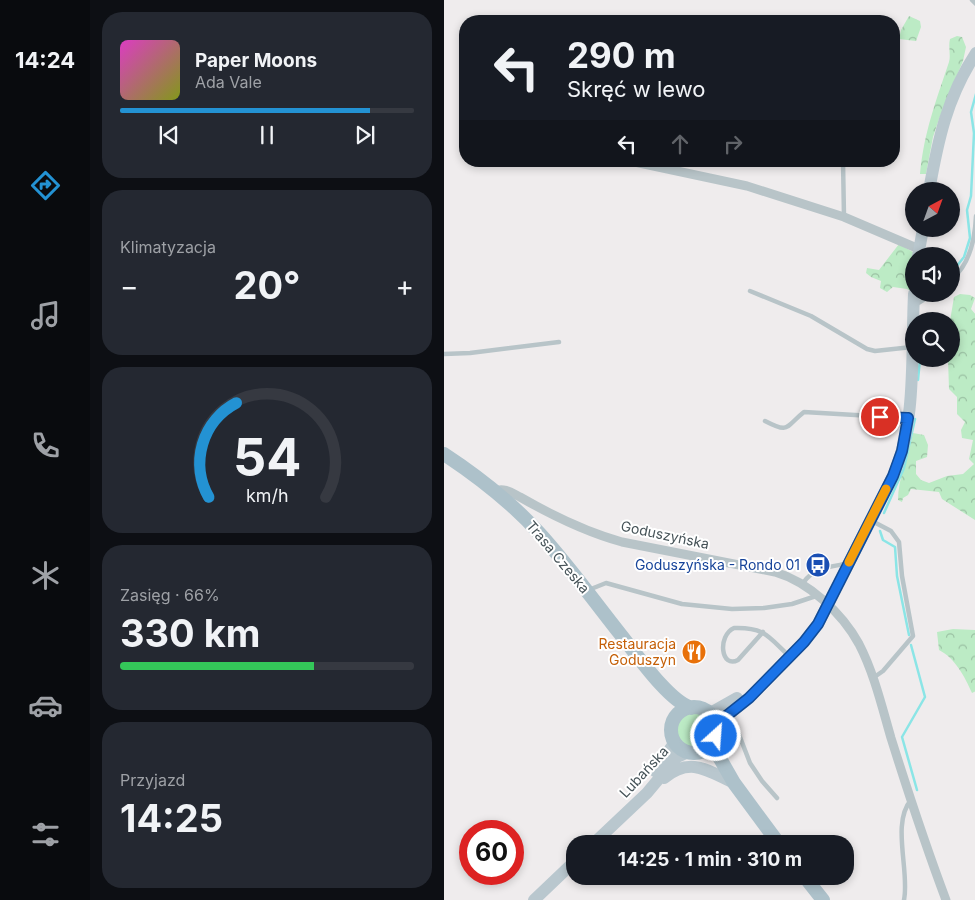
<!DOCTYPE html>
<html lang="pl">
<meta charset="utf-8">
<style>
body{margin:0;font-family:Inter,sans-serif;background:#242831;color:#f1f3f6;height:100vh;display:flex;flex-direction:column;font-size:19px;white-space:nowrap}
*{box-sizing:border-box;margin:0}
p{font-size:16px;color:#9ea1a6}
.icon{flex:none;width:28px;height:28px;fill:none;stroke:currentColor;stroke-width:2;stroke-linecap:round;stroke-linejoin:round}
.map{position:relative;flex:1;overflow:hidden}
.drawer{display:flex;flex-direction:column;gap:12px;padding:12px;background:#0d0f14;width:354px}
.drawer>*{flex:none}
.hud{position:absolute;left:15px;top:15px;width:441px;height:152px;border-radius:20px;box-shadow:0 2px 8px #0003;background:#171b24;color:#f1f3f6;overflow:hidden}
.needle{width:32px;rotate:41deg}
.fabs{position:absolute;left:461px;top:182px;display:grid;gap:10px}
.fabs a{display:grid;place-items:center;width:55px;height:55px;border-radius:50%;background:#171b24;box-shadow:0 2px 8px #0003;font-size:25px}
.speed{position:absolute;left:15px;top:820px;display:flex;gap:10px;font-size:25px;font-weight:700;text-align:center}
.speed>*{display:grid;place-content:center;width:65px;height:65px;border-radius:50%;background:#171b24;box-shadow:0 2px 8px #0003;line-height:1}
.speed .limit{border:8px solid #d22;background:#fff;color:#111}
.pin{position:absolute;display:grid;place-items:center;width:42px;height:42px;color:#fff;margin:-21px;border:2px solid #fff;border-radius:50%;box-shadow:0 1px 5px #0007}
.me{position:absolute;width:55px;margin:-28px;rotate:26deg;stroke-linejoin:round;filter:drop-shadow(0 0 4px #0008)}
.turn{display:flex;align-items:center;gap:18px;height:105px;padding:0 25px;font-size:22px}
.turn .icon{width:65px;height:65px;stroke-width:2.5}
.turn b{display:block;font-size:35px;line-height:42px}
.lanes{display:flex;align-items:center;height:48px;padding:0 25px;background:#0003;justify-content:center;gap:25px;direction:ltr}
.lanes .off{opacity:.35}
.big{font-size:38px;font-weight:700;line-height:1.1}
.drawer .tile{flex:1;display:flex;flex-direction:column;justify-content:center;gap:8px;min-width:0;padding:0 18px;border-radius:20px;background:#242831}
.drawer .dial{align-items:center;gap:0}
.dial svg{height:130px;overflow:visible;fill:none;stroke:#363941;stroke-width:7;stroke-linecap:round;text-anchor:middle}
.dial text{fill:#f1f3f6;stroke:none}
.song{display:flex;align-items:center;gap:15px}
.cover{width:60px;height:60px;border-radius:8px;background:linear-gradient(135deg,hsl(310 70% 55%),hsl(70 70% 35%))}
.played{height:5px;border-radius:2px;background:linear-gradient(90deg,#2392d3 85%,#363941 85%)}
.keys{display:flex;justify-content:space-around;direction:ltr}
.heat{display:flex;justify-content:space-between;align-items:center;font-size:28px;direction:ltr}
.charge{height:8px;border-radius:4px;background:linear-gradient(90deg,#34c759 66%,#363941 0)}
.trip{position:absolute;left:122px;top:835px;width:288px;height:50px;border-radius:20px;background:#171b24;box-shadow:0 2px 8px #0003;font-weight:700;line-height:50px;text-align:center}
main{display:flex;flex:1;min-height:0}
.tab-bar{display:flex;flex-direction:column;width:90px;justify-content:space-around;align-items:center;background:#090b0e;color:#9ea1a6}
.tab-bar .icon{width:35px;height:35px}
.tab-bar .current{color:#2392d3}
.tab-bar b{font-size:22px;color:#f1f3f6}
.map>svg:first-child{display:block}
</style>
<main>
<nav class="tab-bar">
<b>14:24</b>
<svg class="icon current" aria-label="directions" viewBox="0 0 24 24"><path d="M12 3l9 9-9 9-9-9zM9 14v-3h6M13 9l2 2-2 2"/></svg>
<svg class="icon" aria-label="music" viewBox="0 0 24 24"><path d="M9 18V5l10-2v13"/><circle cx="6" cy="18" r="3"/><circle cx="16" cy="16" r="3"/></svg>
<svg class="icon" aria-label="phone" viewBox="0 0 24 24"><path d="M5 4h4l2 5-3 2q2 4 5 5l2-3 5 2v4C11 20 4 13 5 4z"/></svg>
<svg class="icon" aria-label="climate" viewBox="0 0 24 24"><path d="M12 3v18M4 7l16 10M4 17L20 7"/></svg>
<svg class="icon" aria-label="car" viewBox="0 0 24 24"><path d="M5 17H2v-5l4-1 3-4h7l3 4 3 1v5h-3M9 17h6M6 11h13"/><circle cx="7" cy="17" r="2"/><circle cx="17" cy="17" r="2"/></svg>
<svg class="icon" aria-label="filters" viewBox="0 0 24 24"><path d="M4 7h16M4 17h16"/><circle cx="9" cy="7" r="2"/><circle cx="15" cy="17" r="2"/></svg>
</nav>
<section class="drawer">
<div class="tile">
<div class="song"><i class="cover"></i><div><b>Paper Moons</b><p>Ada Vale</p></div></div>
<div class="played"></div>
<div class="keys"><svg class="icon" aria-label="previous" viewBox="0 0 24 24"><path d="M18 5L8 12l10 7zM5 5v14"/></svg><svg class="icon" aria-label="pause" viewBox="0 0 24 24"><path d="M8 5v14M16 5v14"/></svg><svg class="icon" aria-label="next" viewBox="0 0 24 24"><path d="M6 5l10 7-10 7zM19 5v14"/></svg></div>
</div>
<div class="tile"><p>Klimatyzacja</p>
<div class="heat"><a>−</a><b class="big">20°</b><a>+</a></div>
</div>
<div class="tile dial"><svg viewBox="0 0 100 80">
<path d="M14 69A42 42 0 1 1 86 69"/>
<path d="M14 69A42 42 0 0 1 31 11" stroke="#2392d3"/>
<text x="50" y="56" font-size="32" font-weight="700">54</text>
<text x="50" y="72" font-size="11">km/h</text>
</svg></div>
<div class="tile"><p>Zasięg · 66%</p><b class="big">330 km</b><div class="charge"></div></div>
<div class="tile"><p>Przyjazd</p><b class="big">14:25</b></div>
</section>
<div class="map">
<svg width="532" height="900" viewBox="0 0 532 900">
<defs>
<pattern id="forest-crowns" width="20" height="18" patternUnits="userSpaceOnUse" patternTransform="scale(1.25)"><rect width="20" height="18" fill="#bcebc5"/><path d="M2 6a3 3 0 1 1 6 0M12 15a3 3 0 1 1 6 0" fill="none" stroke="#9bc1a3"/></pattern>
</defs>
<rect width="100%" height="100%" fill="#efeced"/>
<!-- grass -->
<path fill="#bcebc5" d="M232 730a17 17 0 1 1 34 0a17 17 0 1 1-34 0Z"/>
<!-- forest -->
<path fill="url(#forest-crowns)" d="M 465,16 L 476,21 L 477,27 L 472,41 L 455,39 L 457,30 Z
M 513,36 L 518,37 L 522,47 L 519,61 L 495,119 L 489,137 L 482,174 L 476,174 C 480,132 492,101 505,62 C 507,55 504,47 506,39 Z
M 455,244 L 469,252 L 465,283 L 470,286 L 470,293 L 463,289 L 449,287 L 443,292 L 436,288 L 437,281 L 427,277 L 422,273 L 423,268 L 435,270 Z
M 516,294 L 526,295 L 531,298 L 527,309 L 532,315 L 531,520 L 498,499 L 495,492 L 467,489 L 464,495 L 459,498 L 458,502 L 454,500 C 454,478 465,455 469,433 L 480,435 L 484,445 L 483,457 L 472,461 L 472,474 L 477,480 L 485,483 L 503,476 L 519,474 L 530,464 L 525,459 L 529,440 L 518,438 L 517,430 L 521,422 L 513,414 L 513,397 L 505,389 L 504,359 L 508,359 L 508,321 L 506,321 L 510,297 Z
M 509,629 L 531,630 L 532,691 L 528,693 C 521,677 511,658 495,650 L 493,632 Z"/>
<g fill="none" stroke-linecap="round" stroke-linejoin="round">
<!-- stream -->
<path stroke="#8be5e6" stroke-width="2.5" d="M 508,272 L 520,257 L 526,238 L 523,210 L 527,196 L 530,133 L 527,112 L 532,94
M 474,380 L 476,359
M 440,513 L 460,468 L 471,419
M 436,531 L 439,540 L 451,547 L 453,576 L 465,635
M 467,645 L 481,697 L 458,737 L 473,790"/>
<!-- lane -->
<path stroke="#b8c4c8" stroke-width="4.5" d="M 528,0 L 532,4
M 399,161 L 400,217
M 508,279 C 526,264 531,239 532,216
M 306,291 L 367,316 L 423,349 L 431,351 L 468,347
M 471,305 L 489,294
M 0,354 L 26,353 L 115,342
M 321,421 C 346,434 341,427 360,412 L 462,418
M 428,521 L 447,531 L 455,542 L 458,576 L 469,636 L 439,671 L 429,678
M 359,583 C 369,568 384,567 401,564
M 147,589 L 162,583 L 238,604 L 288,609 L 320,608 L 348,604 L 372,596
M 319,632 L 294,660 C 277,669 273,636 290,628 C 320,627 324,636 344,655
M 283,716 L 294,732 L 306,763 L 318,781 L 333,798
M 460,900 C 466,872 447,823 467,800"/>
<!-- street -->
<path stroke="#b8c4c8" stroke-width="9" d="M 186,161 L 303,186 L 400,217 L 475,249
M 51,491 C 60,487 68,493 76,497 C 109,516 142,532 178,542 L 331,572 C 365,582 398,613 415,644 C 430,673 438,707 447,738 C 464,792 482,847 502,900"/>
<!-- secondary -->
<path stroke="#b9c7ce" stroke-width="12" d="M 485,191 C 494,140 503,97 532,53
M 474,256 L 479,229
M 262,712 L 270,711 L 293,698
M 272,729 L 276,721 L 305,698 L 360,642 L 374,624 L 449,476 C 473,422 467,353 470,294
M 211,771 L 231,742
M 220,778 C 247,756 264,771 290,783
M 149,844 L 203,793 L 233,757 L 244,752
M 90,900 L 131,861"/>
<!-- primary -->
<path stroke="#adc1ca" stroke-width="14" d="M 0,454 C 35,477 68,503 96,534 C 125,566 150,601 177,635 C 193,655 224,700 247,708
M227 730a23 23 0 1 1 46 0a23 23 0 1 1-46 0Z
M 270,740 L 270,748 L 290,783 L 335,844
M 360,876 L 379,900"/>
</g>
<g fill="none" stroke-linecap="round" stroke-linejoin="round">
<defs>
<path id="route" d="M 272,736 L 274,724 L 276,721 L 305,698 L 360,642 L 374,624 L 449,476 L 458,451 L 464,418 L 436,417"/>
</defs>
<!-- route casing -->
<use href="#route" stroke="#114b97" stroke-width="12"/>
<!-- route -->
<use href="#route" stroke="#1a73e8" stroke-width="9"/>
<!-- slow -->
<path stroke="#f59e0b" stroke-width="9" d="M 405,562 L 442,489"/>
</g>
<!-- icons -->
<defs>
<symbol id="bus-disc" viewBox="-11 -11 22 22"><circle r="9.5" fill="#1a4fb4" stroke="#fff"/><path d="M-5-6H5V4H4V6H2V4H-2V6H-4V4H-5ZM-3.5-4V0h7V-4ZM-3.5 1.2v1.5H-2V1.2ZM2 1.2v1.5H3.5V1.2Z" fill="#fff"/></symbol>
<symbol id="restaurant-disc" viewBox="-11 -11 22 22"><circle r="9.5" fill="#e8710a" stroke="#fff"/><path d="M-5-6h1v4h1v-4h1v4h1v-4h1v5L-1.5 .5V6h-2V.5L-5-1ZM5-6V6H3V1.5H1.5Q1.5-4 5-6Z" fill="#fff"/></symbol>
</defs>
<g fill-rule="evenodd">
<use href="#bus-disc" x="360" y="551" width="28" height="28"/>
<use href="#restaurant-disc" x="236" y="638" width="28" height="28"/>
</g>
<g text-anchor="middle" stroke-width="4" stroke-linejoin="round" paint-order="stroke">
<!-- street labels -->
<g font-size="14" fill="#465358" stroke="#fff">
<text transform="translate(221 535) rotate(12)" y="5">Goduszyńska</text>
<text transform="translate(114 557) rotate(50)" y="5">Trasa Czeska</text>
<text transform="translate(200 772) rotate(-47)" y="5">Lubańska</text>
</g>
<!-- transit labels -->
<g font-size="14" fill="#164399" stroke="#fff" text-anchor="end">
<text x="356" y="570">Goduszyńska - Rondo 01</text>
</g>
<!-- food labels -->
<g font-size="14" fill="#c56008" stroke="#fff" text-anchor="end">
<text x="232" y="649">Restauracja<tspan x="232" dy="16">Goduszyn</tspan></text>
</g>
</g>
</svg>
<div class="fabs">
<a><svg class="needle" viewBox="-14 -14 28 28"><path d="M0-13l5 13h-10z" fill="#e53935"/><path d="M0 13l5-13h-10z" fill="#9ea1a6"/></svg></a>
<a><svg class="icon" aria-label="sound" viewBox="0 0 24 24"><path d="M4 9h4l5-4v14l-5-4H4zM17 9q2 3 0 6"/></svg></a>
<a><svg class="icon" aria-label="search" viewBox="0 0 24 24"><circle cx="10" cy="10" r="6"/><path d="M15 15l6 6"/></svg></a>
</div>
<div class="speed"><div class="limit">60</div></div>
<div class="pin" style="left:436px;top:417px;background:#d93025"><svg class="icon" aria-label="arrive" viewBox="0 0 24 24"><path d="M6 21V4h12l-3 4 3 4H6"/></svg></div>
<svg class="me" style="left:272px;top:736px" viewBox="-20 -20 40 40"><circle r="17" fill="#1a73e8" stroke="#fff" stroke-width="3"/><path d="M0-11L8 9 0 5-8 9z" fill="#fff"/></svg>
<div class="trip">14:25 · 1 min · 310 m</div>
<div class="hud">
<div class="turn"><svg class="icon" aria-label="left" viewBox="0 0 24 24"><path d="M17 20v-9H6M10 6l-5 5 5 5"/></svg><div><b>290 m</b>Skręć w lewo</div></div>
<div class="lanes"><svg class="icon" aria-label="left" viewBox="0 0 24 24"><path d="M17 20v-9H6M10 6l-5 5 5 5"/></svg><svg class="icon off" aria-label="ahead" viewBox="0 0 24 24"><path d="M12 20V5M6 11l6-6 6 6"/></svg><svg class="icon off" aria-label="right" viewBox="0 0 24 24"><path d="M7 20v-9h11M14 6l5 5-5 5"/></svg></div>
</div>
</div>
</main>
